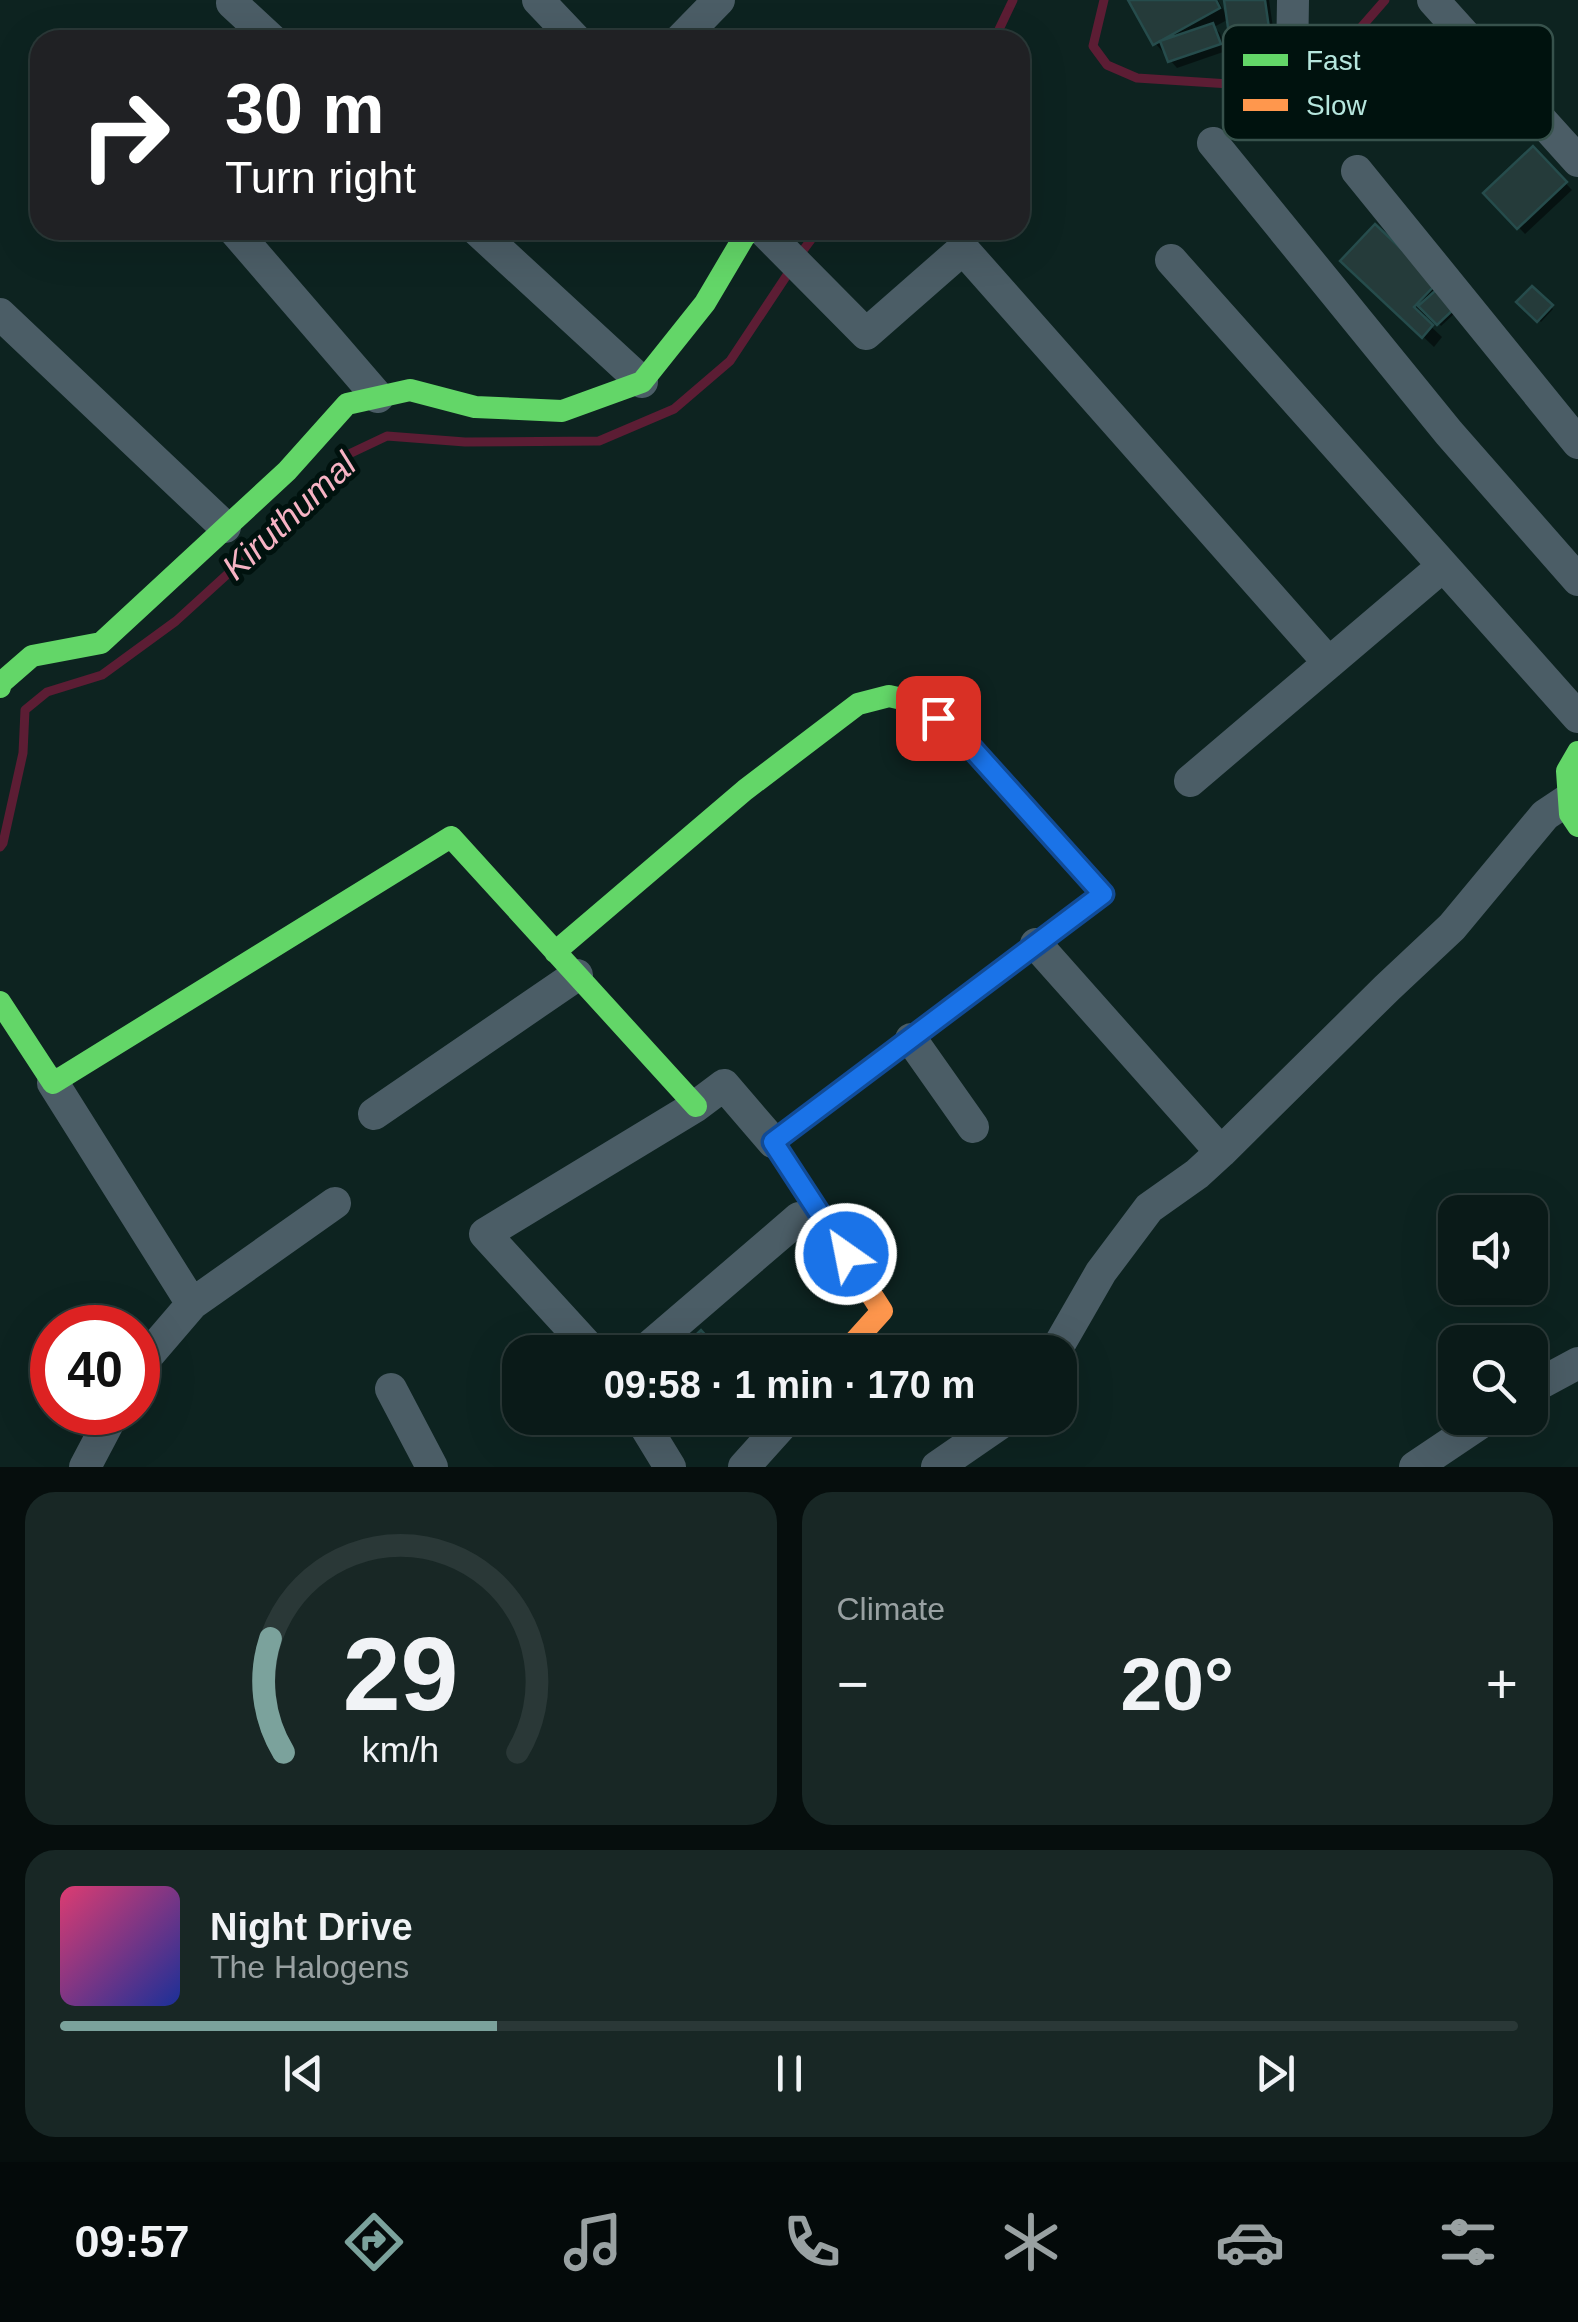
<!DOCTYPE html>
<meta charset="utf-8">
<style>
body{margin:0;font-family:Helvetica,sans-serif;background:#182725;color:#f1f3f6;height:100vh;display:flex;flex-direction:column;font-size:38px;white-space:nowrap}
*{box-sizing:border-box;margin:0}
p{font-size:32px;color:#99a1a2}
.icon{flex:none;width:55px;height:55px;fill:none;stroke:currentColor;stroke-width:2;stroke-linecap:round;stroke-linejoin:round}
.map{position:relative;height:1467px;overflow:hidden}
.drawer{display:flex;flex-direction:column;gap:25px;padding:25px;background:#060e0d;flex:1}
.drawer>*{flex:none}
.top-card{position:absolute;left:30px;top:30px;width:1000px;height:210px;border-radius:30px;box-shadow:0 10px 40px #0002,0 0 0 2px #2a3837;background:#202124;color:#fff;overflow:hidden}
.buttons{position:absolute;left:1438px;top:1195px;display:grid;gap:20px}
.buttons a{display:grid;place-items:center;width:110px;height:110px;border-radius:20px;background:#0a1a18;box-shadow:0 10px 40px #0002,0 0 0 2px #2a3837;font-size:50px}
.speed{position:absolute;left:30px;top:1305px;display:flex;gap:20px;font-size:50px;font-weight:700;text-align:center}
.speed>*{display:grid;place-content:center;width:130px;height:130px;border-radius:50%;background:#0a1a18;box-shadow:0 10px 40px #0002,0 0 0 2px #2a3837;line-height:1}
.speed .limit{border:15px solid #d22;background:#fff;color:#111}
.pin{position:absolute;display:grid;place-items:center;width:85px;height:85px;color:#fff;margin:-42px;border-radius:20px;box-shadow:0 5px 15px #0006}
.me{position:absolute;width:110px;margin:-55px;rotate:327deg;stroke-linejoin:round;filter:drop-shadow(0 0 8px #0008)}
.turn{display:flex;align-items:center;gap:35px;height:210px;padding:0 30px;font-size:45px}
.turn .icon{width:130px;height:130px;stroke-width:2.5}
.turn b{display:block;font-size:70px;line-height:85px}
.big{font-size:75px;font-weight:600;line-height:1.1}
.drawer .tile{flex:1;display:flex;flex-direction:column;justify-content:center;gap:15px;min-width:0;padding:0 35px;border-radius:30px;background:#182725}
.drawer .dial{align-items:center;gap:0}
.dial svg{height:260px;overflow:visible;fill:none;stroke:#2a3837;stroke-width:7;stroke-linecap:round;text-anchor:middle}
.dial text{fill:#f1f3f6;stroke:none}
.song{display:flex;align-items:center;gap:30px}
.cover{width:120px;height:120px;border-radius:15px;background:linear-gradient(135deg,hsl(340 70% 55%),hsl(230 70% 35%))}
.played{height:10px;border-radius:5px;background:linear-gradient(90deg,#7ba29c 30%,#2a3837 30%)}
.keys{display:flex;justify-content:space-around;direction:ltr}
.heat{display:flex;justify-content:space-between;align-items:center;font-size:55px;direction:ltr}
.drawer .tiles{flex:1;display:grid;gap:25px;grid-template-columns:1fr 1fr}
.tile:last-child{grid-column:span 2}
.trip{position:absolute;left:502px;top:1335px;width:575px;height:100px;border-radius:30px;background:#0a1a18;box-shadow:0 10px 40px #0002,0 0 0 2px #2a3837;font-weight:600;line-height:100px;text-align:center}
.dock{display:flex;height:160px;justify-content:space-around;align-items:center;background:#040a0a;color:#99a1a2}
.dock .icon{width:70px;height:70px}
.dock .current{color:#7ba29c}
.dock b{font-size:45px;color:#f1f3f6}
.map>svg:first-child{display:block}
</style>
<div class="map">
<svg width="1578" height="1467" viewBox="0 0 1578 1467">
<rect width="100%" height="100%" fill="#0d2320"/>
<!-- shadow -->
<path fill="#0007" d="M 1131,0 L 1218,0 L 1228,18 L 1226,0 L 1269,0 L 1277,55 L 1241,61 L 1234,54 L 1229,19 L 1214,27 L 1220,33 L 1226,51 L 1177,68 L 1155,43 Z
M 1533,149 L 1572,190 L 1525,234 L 1486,193 Z
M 1375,228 L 1446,295 L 1455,313 L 1441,326 L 1429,313 L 1423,319 L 1442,337 L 1434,347 L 1344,261 Z
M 1532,289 L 1553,309 L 1541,322 L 1519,302 Z"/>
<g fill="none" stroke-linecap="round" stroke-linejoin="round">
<!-- stream -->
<path stroke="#5c1d34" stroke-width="9" d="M 1104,0 L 1093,46 L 1107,65 L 1137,78 L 1276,87 L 1330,63 L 1385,0
M 994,40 L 1013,0
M 799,256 L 818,230
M 0,847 L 3,843 L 23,753 L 25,710 L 47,692 L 102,675 L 176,621 L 299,509 L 349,454 L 387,436 L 465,442 L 599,441 L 674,409 L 730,361 L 791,269"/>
</g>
<!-- building -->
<path fill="#253b3a" stroke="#264c4c" stroke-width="2.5" d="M 1128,0 L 1216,0 L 1220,8 L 1153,45 Z
M 1224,0 L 1265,0 L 1272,49 L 1232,55 Z
M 1213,23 L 1221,44 L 1168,62 L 1160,41 Z
M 1533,146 L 1567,182 L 1517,229 L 1483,193 Z
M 1375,224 L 1437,283 L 1414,307 L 1433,325 L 1422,338 L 1340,261 Z
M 1532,286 L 1553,305 L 1537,322 L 1516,302 Z
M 1436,290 L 1454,309 L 1437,325 L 1418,306 Z
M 701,1330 L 721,1352 L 678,1352 Z"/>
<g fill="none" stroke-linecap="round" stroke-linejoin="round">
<!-- street -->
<path stroke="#4b5d66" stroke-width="32" d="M 538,0 L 576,40
M 1293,0 L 1292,63 L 1298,72
M 1433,0 L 1578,161
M 232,3 L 272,40
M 680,40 L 719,0
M 1213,143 L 1449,433 L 1578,580
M 1357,171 L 1578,443
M 234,230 L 378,397
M 477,230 L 642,382
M 763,230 L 866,334 L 963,249 L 1329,663
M 1171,260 L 1578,717
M 0,314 L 225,527
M 1190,781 L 1443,566
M 1036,944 L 1221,1152
M 911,1039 L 973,1127
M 53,1083 L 192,1304 L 335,1203
M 374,1114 L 577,975
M 593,1352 L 485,1234 L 696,1106 L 724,1085 L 773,1142
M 643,1352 L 799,1218
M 1055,1352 L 1101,1272 L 1149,1208 L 1197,1174 L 1221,1152 L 1387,988 L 1452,927 L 1545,815 L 1569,799
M 138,1367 L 192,1304
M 391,1389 L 432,1467
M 1530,1389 L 1578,1363
M 640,1418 L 670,1467
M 85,1467 L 114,1412
M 744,1467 L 788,1418
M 937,1467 L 1008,1418
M 1415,1467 L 1488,1418"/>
<!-- fast -->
<path stroke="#63d668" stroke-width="22" d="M 0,687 L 1,683 L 32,656 L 101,643 L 287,471 L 347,404 L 410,390 L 475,407 L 562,411 L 642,382 L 705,303 L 744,237 L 751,230
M 1578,752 L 1567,771 L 1570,814 L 1578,826
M 555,952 L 745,790 L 858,704 L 889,696 L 915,702 L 960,735 L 1103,894 L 977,989
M 0,1002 L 53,1083 L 451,837 L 696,1106"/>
<!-- slow -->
<path stroke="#ff974d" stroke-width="22" d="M 845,1352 L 882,1311 L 773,1142 L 977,989"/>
</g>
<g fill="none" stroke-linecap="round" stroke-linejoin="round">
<defs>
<path id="route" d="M 846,1254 L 773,1142 L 1103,894 L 960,735 L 938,718"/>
</defs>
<!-- route casing -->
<use href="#route" stroke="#114b97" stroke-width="25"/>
<!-- route -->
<use href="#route" stroke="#1a73e8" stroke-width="18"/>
</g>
<g text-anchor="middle" stroke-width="10" stroke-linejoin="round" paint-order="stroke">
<!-- water labels -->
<g font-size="35" font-style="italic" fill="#f6b3c4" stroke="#00120e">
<text transform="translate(289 516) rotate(-43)" y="12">Kiruthumal</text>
</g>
</g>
<!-- legend -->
<rect x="1223" y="25" width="330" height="115" rx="15" fill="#00120e" stroke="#37524c" stroke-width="2.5"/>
<rect x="1243" y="54" width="45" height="12" fill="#63d668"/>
<rect x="1243" y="99" width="45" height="12" fill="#ff974d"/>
<g font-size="28" fill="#b6e7de">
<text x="1306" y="70">Fast</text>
<text x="1306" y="115">Slow</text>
</g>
</svg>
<div class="buttons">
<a><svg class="icon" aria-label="sound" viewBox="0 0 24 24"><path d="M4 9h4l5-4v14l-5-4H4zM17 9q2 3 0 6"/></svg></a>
<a><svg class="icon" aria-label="search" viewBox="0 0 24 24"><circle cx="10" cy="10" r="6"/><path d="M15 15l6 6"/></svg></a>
</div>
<div class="speed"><div class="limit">40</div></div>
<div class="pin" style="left:938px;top:718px;background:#d93025"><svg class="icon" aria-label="arrive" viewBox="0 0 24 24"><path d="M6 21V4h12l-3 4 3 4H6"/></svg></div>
<svg class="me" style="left:846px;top:1254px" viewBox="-20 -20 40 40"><circle r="17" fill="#1a73e8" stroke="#fff" stroke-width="3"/><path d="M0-11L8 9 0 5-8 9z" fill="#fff"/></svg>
<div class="trip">09:58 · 1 min · 170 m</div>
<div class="top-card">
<div class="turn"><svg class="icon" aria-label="right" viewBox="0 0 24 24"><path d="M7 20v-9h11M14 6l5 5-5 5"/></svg><div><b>30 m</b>Turn right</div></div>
</div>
</div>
<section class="drawer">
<div class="tiles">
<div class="tile dial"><svg viewBox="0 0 100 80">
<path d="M14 69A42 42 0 1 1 86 69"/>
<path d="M14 69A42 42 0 0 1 10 34" stroke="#7ba29c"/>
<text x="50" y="56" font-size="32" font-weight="700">29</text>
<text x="50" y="72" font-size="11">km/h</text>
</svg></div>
<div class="tile"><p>Climate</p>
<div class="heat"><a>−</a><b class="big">20°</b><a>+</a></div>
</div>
<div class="tile">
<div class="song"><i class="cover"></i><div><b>Night Drive</b><p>The Halogens</p></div></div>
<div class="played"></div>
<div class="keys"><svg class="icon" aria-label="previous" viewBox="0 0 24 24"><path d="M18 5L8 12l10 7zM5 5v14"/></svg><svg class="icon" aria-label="pause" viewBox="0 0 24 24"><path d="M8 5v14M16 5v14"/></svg><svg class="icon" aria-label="next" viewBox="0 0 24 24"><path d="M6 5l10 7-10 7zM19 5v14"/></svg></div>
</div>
</div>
</section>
<nav class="dock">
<b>09:57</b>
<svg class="icon current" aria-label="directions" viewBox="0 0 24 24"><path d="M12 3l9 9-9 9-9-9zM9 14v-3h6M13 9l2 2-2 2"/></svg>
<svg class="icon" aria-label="music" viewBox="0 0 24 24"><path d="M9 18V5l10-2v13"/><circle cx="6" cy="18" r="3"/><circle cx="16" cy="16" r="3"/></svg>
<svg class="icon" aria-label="phone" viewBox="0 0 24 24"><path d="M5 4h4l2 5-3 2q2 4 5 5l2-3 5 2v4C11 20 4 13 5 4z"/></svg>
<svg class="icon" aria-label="climate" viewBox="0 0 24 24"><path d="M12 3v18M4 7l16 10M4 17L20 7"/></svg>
<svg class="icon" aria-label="car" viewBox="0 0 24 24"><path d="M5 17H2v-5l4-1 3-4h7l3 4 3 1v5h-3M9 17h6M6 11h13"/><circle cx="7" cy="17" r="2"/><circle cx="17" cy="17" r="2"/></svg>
<svg class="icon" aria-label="filters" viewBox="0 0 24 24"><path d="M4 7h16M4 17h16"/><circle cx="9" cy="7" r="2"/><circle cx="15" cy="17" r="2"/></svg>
</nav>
